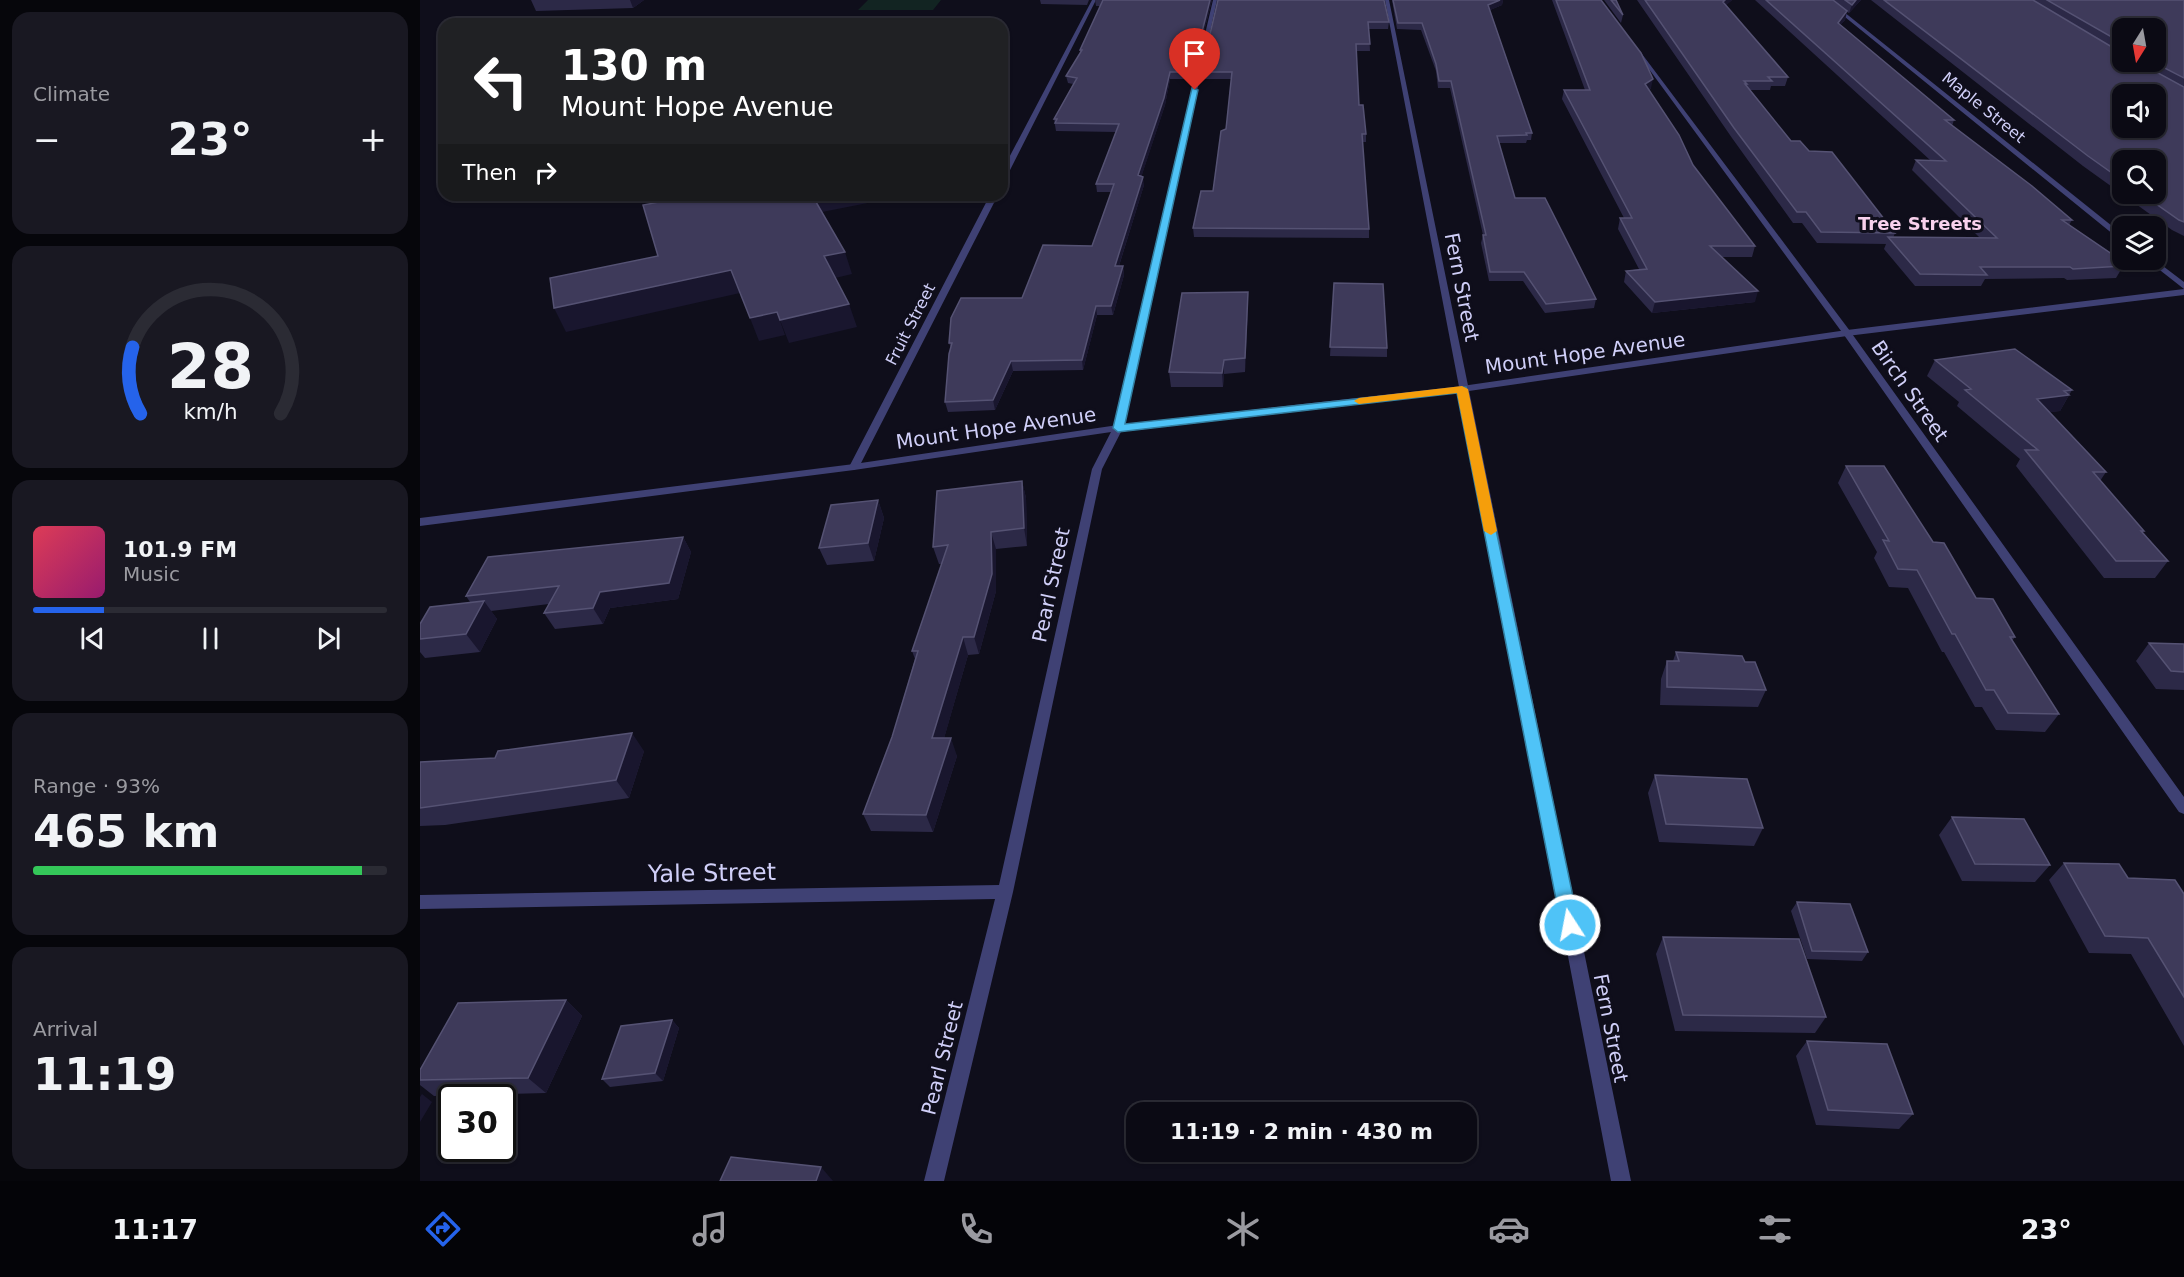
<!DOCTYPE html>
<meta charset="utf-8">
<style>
body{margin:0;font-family:"DejaVu Sans",sans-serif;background:#191822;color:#f1f3f6;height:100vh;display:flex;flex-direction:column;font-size:22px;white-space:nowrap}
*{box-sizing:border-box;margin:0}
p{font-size:20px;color:#9a9aa0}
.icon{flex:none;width:33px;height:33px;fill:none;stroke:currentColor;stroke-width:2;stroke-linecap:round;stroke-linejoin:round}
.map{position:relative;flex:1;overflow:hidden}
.panel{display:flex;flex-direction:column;gap:12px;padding:12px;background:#06060b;width:420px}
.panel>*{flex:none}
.guide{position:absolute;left:18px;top:18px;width:570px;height:183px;border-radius:18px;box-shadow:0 2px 4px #0004,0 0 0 2px #2b2b34;background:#202124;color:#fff;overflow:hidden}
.needle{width:39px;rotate:191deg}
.buttons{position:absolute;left:1692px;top:18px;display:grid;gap:12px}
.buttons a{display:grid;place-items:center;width:54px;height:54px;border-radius:12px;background:#0b0a14;box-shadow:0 2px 4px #0004,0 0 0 2px #2b2b34;font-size:30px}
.speed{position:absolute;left:18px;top:1084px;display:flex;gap:12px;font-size:30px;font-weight:700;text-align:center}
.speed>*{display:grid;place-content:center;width:78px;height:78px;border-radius:50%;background:#0b0a14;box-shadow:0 2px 4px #0004,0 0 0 2px #2b2b34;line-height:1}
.speed .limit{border:3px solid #111;border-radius:9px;background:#fff;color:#111}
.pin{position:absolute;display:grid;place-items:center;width:51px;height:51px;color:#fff;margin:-62px -26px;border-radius:50% 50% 50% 0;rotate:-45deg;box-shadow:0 0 6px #0007}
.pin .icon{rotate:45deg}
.me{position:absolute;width:66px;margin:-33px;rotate:349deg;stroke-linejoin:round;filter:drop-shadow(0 0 4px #0008)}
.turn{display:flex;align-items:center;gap:21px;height:126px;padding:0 24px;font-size:27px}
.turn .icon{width:78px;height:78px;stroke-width:2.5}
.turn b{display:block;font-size:42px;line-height:51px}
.then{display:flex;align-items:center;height:57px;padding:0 24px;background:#0003;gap:12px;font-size:22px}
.big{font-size:45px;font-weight:800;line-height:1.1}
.panel .card{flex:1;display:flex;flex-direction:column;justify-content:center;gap:9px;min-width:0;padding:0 21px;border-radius:18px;background:#191822}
.panel .dial{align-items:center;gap:0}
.dial svg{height:156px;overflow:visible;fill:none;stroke:#2b2b34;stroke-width:7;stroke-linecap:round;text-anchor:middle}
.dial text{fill:#f1f3f6;stroke:none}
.song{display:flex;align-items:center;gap:18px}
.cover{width:72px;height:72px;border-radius:9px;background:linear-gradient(135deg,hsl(350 70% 55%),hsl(320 70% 35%))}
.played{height:6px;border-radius:3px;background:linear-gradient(90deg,#2563eb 20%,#2b2b34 20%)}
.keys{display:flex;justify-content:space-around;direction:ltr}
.heat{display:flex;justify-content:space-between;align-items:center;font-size:33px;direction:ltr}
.charge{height:9px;border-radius:4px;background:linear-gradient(90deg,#34c759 93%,#2b2b34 0)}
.trip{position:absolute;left:706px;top:1102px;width:351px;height:60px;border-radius:18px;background:#0b0a14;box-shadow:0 2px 4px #0004,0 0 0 2px #2b2b34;font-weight:800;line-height:60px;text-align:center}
.dock{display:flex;height:96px;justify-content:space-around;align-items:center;background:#040408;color:#9a9aa0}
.dock .icon{width:42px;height:42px}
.dock .selected{color:#2563eb}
.dock b{font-size:27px;color:#f1f3f6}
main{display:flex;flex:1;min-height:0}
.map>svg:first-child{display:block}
</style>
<main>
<section class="panel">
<div class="card"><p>Climate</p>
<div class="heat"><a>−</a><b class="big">23°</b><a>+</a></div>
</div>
<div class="card dial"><svg viewBox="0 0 100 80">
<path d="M14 69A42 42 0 1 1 86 69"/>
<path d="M14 69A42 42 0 0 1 10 35" stroke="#2563eb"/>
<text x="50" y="56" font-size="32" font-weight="700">28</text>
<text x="50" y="72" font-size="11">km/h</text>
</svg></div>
<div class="card">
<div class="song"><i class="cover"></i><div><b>101.9 FM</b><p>Music</p></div></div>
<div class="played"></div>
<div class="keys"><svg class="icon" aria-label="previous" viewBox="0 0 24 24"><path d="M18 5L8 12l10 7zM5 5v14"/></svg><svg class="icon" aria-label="pause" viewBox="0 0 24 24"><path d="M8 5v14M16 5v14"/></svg><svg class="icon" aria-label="next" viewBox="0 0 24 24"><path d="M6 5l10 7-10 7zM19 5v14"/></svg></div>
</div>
<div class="card"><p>Range · 93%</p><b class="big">465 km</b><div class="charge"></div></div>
<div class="card"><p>Arrival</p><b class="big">11:19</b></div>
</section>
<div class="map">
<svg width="1764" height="1181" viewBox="0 0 1764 1181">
<rect width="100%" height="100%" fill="#0f0e1b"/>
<!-- green -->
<path fill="#122422" d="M 448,0 L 521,0 L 513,10 L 438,10 Z
M 260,19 L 310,24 L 203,24 Z"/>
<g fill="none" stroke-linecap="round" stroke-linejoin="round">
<!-- minor -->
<path fill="#3f4174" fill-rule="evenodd" d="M 672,0 L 676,0 L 586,178 L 582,180 L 582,171 Z
M 793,0 L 797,0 L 703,428 L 682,469 L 593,892 L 524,1181 L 504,1181 L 575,899 L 0,909 L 0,895 L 579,885 L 672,469 L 693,428 Z
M 965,0 L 969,0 L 1211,1181 L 1191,1181 Z
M 1404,0 L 1409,0 L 1702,234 L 1702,239 L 1699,239 Z
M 1215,50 L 1219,50 L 1430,331 L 1764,797 L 1764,814 L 1759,812 L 1424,335 Z
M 570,195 L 578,195 L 439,467 L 434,470 L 430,469 L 429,467 Z
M 1727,260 L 1735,260 L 1764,282 L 1764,289 Z"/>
<!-- tertiary -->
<path fill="#3f4174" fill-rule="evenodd" d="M 1764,289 L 1764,295 L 1427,336 L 1042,392 L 698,431 L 434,470 L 0,526 L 0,518 L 434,464 L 698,425 L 1042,386 L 1427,330 Z"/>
</g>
<!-- wall -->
<path fill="#2c2947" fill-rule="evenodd" d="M 111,0 L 224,0 L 213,8 L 116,11 Z
M 620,0 L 669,0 L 667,5 L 621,4 Z
M 675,0 L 792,0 L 772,79 L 750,79 L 745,105 L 721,177 L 724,185 L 699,266 L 703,266 L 704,275 L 693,315 L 677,315 L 663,370 L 593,371 L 575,410 L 528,412 L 525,402 L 531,348 L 529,343 L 602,298 L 672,246 L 691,192 L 677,192 L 676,184 L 696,132 L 636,131 L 634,119 L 653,84 L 648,83 L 646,76 L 660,53 L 660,50 L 681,6 L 676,6 Z
M 798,0 L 969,22 L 968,29 L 949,29 L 950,51 L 936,51 L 939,105 L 946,134 L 946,142 L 942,142 L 949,229 L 949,238 L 774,237 L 773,228 L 793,191 L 806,129 L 811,79 L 782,79 L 781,72 Z
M 972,0 L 1083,0 L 1082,5 L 1070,10 L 1112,133 L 1111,140 L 1107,140 L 1106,143 L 1079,143 L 1095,198 L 1176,299 L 1174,308 L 1125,313 L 1103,281 L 1069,281 L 1061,243 L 1063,235 L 1030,88 L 1018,88 L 1016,71 L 1001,30 L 977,29 Z
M 1132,0 L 1181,0 L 1231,88 L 1229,90 L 1273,165 L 1335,246 L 1332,257 L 1302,257 L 1335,302 L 1232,313 L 1204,282 L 1206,271 L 1219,269 L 1198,229 L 1200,218 L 1204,218 L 1142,99 L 1144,90 L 1165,90 Z
M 1184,0 L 1196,0 L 1203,15 L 1201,23 Z
M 1217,0 L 1312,0 L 1306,5 L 1368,77 L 1365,86 L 1351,86 L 1350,90 L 1330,90 L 1371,141 L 1389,151 L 1475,233 L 1473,238 L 1560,238 L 1492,170 L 1496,160 L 1510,160 L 1335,0 L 1441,0 L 1429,13 L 1427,12 L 1425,20 L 1420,25 L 1534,120 L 1532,126 L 1652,220 L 1649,225 L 1705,263 L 1696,278 L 1647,280 L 1644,278 L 1565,279 L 1561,286 L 1495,286 L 1464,249 L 1466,244 L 1397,243 L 1382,223 L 1373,223 L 1312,138 Z
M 1451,0 L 1764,0 L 1764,236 L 1752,230 L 1663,166 ZM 1702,28 L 1736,62 L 1702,62 ZM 1702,160 L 1736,194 L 1702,194 Z
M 914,283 L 967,348 L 967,357 L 910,356 Z
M 828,292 L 828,305 L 825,372 L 804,374 L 803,387 L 751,387 L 749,372 Z
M 1515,360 L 1652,390 L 1640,411 L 1629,412 L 1686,472 L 1680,481 L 1724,531 L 1723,532 L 1748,561 L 1735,578 L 1684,578 L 1596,466 L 1600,459 L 1537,406 L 1539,402 L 1507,376 Z
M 1426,466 L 1513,542 L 1556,598 L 1595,637 L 1592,641 L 1639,714 L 1625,732 L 1576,730 L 1562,707 L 1555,707 L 1524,652 L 1522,652 L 1488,588 L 1469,587 L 1454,558 L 1457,552 L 1418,483 Z
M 602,481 L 606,498 L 607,546 L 576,549 L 576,591 L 559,654 L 548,655 L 524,738 L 537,756 L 513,832 L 451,831 L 443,814 L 472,737 L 495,659 L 492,651 L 522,564 L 519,564 L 513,547 Z
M 458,500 L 464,518 L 454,561 L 407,565 L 399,548 Z
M 263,537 L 271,552 L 258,599 L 190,608 L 183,624 L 135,629 L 124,613 L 129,604 L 71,611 L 77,619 L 60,652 L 5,658 L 0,652 L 0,624 L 50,602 L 46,596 Z
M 1729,643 L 1764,644 L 1764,690 L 1736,689 L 1716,661 Z
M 1256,652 L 1325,662 L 1346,690 L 1338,707 L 1240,705 L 1241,679 L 1247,661 L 1253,661 Z
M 224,751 L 209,798 L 25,825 L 0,826 L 0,762 Z
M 1235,775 L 1343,828 L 1334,846 L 1239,842 L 1228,793 Z
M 1532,817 L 1630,865 L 1615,882 L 1542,881 L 1519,835 Z
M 1644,863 L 1764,894 L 1764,1046 L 1711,954 L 1669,953 L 1629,880 Z
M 1377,902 L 1448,952 L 1442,961 L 1387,959 L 1371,911 Z
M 1243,937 L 1406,1017 L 1395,1033 L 1255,1031 L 1236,954 Z
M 146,1000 L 162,1016 L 126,1093 L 14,1096 L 0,1085 L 0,1070 Z
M 252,1020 L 259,1028 L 243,1081 L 190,1087 L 182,1079 Z
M 1387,1041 L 1493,1114 L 1479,1129 L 1396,1125 L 1376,1056 Z"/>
<!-- shaded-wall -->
<path fill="#19162e" d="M 210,0 L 224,0 L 213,8 Z
M 790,0 L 792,0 L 772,79 L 772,72 Z
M 1080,0 L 1083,0 L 1082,5 L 1068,11 L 1068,5 Z
M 1305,0 L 1312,0 L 1301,10 L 1303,2 Z
M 1436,0 L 1441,0 L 1429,13 L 1432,5 Z
M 1427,11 L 1425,20 L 1415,31 L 1418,23 Z
M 750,72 L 750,79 L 745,105 L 719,184 L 718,175 Z
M 1233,79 L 1231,88 L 1223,94 L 1225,84 Z
M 723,177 L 724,185 L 696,275 L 695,266 Z
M 392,195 L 472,195 L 473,198 L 397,213 Z
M 425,252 L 432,274 L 411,279 L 404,256 Z
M 703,266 L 704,275 L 693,315 L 691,306 Z
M 311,270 L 320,293 L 146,332 L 134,308 Z
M 1338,291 L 1335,302 L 1232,313 L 1235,302 Z
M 828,292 L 828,305 L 825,372 L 825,358 Z
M 429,304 L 437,327 L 369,343 L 360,320 Z
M 676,306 L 677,315 L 663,370 L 662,360 Z
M 357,312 L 365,335 L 339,341 L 330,318 Z
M 804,360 L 804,374 L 803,387 L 802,373 Z
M 591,361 L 593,371 L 575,410 L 573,400 Z
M 1649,395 L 1640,411 L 1608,415 L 1617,399 Z
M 602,481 L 606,498 L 607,546 L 604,528 Z
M 458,500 L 464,518 L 454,561 L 448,543 Z
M 571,532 L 576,549 L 576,591 L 559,654 L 554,637 Z
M 263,537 L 271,552 L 258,599 L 190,608 L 183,624 L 173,608 L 180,592 Z
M 64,601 L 77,619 L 60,652 L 46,634 Z
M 543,637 L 548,655 L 519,756 L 512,738 Z
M 212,733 L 224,751 L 209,798 L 196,780 Z
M 531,738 L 537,756 L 513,832 L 506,815 Z
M 146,1000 L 162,1016 L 126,1093 L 108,1078 Z
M 252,1020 L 259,1028 L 243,1081 L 235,1073 Z
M 2,1094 L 12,1102 L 0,1122 L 0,1097 Z
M 401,1167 L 413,1181 L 396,1181 Z"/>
<!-- building -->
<path fill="#3e3a5a" stroke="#555273" stroke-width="1.5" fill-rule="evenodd" d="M 683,0 L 790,0 L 772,72 L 750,72 L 744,98 L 718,175 L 723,177 L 695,266 L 703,266 L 691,306 L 676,306 L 662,360 L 591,361 L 573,400 L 525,402 L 529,354 L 532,343 L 529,343 L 531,318 L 541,298 L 602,298 L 623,245 L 672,246 L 694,184 L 676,184 L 699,124 L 635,123 L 637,119 L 634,119 L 657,78 L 646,76 L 662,50 L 660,50 Z
M 798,0 L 964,0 L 969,22 L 948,22 L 950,44 L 936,44 L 939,105 L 943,105 L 946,134 L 942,134 L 949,229 L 773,228 L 781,191 L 793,191 L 801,131 L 806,129 L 812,72 L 781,72 Z
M 973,0 L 1080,0 L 1068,5 L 1112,133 L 1106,133 L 1107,135 L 1077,136 L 1095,198 L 1125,198 L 1176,299 L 1126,304 L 1104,272 L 1070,272 L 1063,235 L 1066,235 L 1031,81 L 1019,81 L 1016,64 L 1002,23 L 978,23 Z
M 1136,0 L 1181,0 L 1221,53 L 1233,79 L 1225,84 L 1259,135 L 1273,165 L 1335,246 L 1290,246 L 1338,291 L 1235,302 L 1206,271 L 1227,269 L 1200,218 L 1212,218 L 1144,90 L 1170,90 Z
M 1191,0 L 1196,0 L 1203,15 Z
M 1225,0 L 1305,0 L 1303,2 L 1368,77 L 1348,77 L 1352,81 L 1324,81 L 1327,84 L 1325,84 L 1371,141 L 1380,141 L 1389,151 L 1412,152 L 1475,233 L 1401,232 L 1386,212 L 1377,212 L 1314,128 Z
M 1346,0 L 1413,0 L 1427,11 L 1418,23 L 1534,120 L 1525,120 L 1612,186 L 1652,220 L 1642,220 L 1705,263 L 1698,264 L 1703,266 L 1653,269 L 1650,267 L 1560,267 L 1567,275 L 1500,274 L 1468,237 L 1577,238 L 1496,160 L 1526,161 Z
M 1425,0 L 1436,0 L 1432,5 Z
M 1464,0 L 1613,0 L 1702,53 L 1702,62 L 1718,62 L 1764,87 L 1764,222 L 1759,220 L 1722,194 L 1736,194 L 1736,160 L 1702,160 L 1702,180 L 1668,156 ZM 1702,94 L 1736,94 L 1736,128 L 1702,128 Z
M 1627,0 L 1764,0 L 1764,78 L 1733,62 L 1736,62 L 1736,28 L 1702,28 L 1702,43 Z
M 276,195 L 392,195 L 425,252 L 404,256 L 429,304 L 360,320 L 357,312 L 330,318 L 311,270 L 134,308 L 130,278 L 238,256 L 223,205 Z
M 914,283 L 963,284 L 967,348 L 910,347 Z
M 828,292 L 825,358 L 804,360 L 802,373 L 749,372 L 762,293 Z
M 1595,349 L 1652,390 L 1644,391 L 1649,395 L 1617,399 L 1686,472 L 1673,472 L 1724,531 L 1721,531 L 1748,561 L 1696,561 L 1605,450 L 1618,450 L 1545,390 L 1551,389 L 1515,360 Z
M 1426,466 L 1464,466 L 1513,542 L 1524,543 L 1556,598 L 1573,599 L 1595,637 L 1590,637 L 1639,714 L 1588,713 L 1574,690 L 1566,690 L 1535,634 L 1532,634 L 1497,570 L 1478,569 L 1463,540 L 1469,541 Z
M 602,481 L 604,528 L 571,532 L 572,574 L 554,637 L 543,637 L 512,738 L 531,738 L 506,815 L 443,814 L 472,737 L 498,651 L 492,651 L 528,545 L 513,547 L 517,491 Z
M 458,500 L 448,543 L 399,548 L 411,505 Z
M 263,537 L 249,583 L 180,592 L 173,608 L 124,613 L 139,586 L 46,596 L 68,557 Z
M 64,601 L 46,634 L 0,639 L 0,624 L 10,607 Z
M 1729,643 L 1764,644 L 1764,672 L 1751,671 Z
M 1256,652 L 1322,656 L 1325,662 L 1335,662 L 1346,690 L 1247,687 L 1247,661 L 1259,661 Z
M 212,733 L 196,780 L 0,808 L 0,762 L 75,758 L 78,751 Z
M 1235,775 L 1327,779 L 1343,828 L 1246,824 Z
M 1532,817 L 1604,819 L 1630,865 L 1555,864 Z
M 1644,863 L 1699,864 L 1708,878 L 1755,880 L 1764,894 L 1764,997 L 1728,938 L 1685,936 Z
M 1377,902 L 1430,904 L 1448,952 L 1392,951 Z
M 1243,937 L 1379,939 L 1406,1017 L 1263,1015 Z
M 146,1000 L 108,1078 L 0,1080 L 0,1070 L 38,1003 Z
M 252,1020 L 235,1073 L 182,1079 L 201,1026 Z
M 1387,1041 L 1467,1044 L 1493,1114 L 1408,1110 Z
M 311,1157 L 401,1167 L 396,1181 L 300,1181 Z"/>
<!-- route -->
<path fill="#4fc3f7" stroke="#337fa1" stroke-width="1.5" d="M 772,88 L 778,90 L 705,424 L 1046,387 L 1159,925 L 1156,931 L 1150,933 L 1143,931 L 1141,925 L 1037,393 L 698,432 L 693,428 Z"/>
<!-- slow -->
<path fill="#f59e0b" d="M 1042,386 L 1048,389 L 1077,531 L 1071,535 L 1064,531 L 1037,393 L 939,404 L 934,401 L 939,398 Z"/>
<g text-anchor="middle" stroke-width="6" stroke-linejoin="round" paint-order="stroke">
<!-- far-street labels -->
<g font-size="16" fill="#d0cff8" stroke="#0f0e1b">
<text transform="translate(1564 107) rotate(39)" y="6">Maple Street</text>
<text transform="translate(490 324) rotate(-63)" y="6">Fruit Street</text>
</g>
<!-- far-neighbourhood labels -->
<g font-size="18" font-weight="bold" fill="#f9d1ed" stroke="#0f0e1b">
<text x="1500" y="230">Tree Streets</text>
</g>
<!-- street labels -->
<g font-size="20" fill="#d0cff8" stroke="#0f0e1b">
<text transform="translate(1042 287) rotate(79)" y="7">Fern Street</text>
<text transform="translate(1165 353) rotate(-8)" y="7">Mount Hope Avenue</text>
<text transform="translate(1490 391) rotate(55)" y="7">Birch Street</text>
<text transform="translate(576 428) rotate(-8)" y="7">Mount Hope Avenue</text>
<text transform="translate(631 585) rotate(-78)" y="7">Pearl Street</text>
<text transform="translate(1191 1028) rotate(79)" y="7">Fern Street</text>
<text transform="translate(522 1058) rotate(-76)" y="7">Pearl Street</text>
</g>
<!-- near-street labels -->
<g font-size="24" fill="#d0cff8" stroke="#0f0e1b">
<text transform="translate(292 873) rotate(-1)" y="8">Yale Street</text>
</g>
</g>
</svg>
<div class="buttons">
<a><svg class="needle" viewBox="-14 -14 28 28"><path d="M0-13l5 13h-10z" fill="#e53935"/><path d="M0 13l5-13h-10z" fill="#9a9aa0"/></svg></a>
<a><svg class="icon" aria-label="sound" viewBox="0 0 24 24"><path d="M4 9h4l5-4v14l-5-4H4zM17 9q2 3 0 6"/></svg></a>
<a><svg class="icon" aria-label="search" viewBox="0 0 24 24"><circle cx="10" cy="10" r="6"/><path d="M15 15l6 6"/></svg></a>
<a><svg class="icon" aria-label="layers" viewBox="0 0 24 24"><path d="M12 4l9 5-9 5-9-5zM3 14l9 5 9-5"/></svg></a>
</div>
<div class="speed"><div class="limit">30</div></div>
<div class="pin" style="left:775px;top:90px;background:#d93025"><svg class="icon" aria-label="arrive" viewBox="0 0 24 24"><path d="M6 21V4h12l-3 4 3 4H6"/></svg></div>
<svg class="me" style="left:1150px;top:925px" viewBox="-20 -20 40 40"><circle r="17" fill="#4fc3f7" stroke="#fff" stroke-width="3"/><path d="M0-11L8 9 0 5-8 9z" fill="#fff"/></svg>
<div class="trip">11:19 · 2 min · 430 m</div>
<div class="guide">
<div class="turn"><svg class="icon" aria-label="left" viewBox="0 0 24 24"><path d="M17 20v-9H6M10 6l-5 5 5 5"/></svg><div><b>130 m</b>Mount Hope Avenue</div></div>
<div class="then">Then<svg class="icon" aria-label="right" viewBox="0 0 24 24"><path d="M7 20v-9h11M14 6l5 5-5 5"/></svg></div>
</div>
</div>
</main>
<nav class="dock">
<b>11:17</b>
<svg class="icon selected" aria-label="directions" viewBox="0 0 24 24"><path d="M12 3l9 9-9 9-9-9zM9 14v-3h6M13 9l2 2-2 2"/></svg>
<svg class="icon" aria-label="music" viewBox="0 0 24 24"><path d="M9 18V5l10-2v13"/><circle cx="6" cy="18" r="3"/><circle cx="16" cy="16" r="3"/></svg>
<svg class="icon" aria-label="phone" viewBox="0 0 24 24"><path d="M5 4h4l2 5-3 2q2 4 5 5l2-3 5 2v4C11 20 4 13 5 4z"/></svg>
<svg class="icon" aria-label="climate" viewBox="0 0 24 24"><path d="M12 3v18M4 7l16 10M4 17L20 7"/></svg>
<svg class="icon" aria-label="car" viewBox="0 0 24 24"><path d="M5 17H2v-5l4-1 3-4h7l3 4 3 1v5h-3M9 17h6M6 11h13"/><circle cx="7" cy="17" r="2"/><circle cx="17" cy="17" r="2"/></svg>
<svg class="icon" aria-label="filters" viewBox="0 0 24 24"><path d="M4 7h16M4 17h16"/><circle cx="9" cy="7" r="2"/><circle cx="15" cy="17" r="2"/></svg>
<b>23°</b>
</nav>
